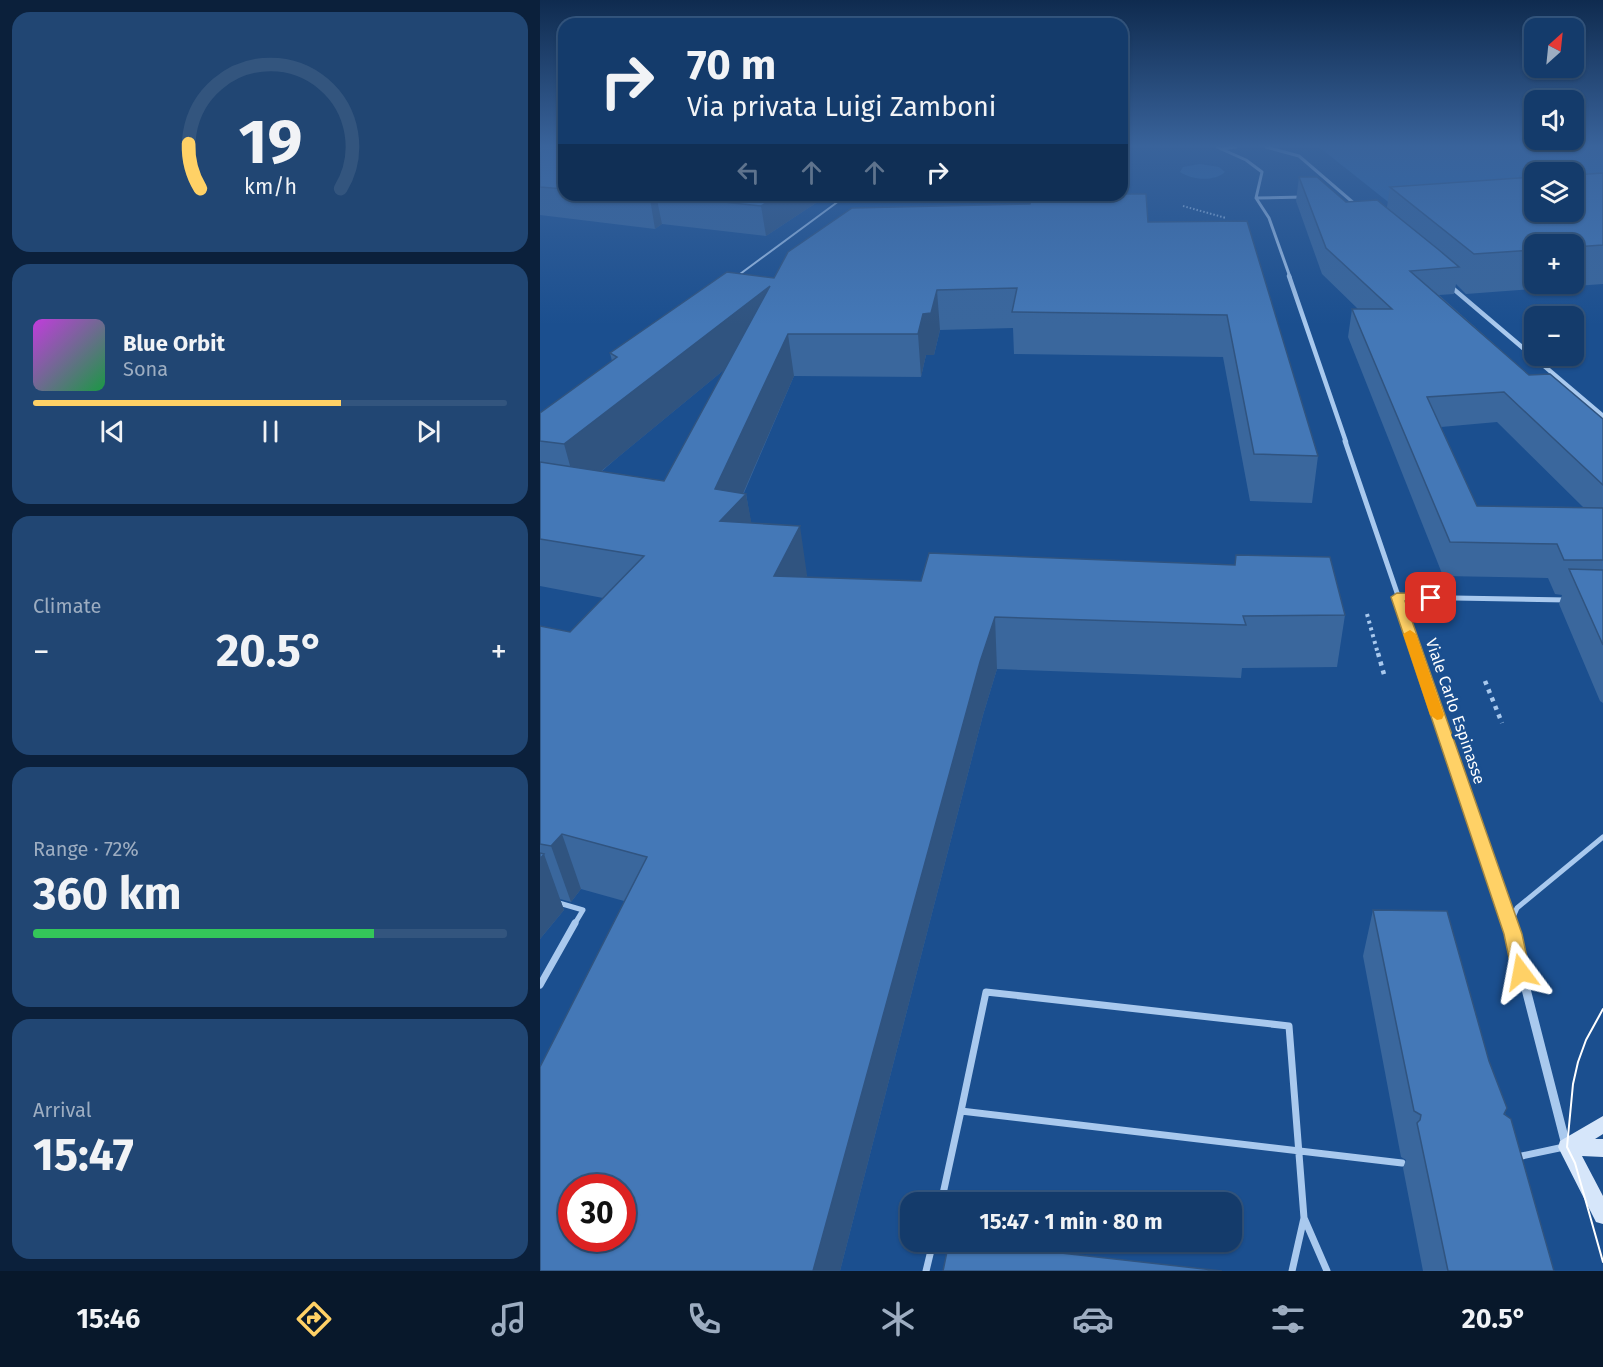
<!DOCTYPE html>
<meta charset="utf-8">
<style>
body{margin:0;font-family:"Fira Sans",sans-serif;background:#214673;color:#f1f3f6;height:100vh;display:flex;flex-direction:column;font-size:22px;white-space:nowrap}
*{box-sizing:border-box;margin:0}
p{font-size:20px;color:#9dadc1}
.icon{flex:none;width:33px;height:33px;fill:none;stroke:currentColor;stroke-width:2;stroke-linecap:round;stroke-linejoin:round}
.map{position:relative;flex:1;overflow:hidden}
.details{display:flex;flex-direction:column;gap:12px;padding:12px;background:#0b203b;width:540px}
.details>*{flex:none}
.top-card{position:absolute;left:18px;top:18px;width:570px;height:183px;border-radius:18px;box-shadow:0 2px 4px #0004,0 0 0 2px #33557e;background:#143b6b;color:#f1f3f6;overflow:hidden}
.needle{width:39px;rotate:27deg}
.tools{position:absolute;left:984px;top:18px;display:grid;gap:12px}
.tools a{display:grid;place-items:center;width:60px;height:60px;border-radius:12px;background:#143b6b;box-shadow:0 2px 4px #0004,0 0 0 2px #33557e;font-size:30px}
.speed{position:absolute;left:18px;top:1174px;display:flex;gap:12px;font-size:30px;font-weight:700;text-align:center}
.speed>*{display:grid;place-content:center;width:78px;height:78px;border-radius:50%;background:#143b6b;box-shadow:0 2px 4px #0004,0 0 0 2px #33557e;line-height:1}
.speed .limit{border:9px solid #d22;background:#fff;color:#111}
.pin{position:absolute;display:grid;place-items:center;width:51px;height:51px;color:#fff;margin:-26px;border-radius:12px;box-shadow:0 3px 9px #0006}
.me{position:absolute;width:66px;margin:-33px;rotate:347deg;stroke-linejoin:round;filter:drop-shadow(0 0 4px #0008)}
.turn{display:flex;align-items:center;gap:21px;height:126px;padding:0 30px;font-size:27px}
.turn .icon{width:78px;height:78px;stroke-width:2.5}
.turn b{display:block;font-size:42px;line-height:51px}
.lanes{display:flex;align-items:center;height:57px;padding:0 30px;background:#0003;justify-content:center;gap:30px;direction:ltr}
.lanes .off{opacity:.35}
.big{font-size:45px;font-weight:700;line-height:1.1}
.details .tile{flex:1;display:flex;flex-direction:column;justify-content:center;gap:9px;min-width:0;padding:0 21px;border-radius:18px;background:#214673}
.details .dial{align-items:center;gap:0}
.dial svg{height:156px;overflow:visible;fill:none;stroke:#33557e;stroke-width:7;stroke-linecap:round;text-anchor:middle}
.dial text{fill:#f1f3f6;stroke:none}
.song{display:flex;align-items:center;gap:18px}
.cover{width:72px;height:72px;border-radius:9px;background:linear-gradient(135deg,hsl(290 70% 55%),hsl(140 70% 35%))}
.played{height:6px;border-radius:3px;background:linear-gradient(90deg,#ffd166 65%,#33557e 65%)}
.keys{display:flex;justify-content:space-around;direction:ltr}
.heat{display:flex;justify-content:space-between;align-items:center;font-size:33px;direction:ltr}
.charge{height:9px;border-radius:4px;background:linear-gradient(90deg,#34c759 72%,#33557e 0)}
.trip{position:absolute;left:360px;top:1192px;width:342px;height:60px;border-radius:18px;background:#143b6b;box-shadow:0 2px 4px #0004,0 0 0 2px #33557e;font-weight:700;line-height:60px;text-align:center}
.menu{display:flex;height:96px;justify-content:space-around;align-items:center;background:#08182b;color:#9dadc1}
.menu .icon{width:42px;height:42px}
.menu .on{color:#ffd166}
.menu b{font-size:27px;color:#f1f3f6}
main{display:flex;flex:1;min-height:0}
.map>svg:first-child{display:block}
</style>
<main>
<section class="details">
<div class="tile dial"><svg viewBox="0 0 100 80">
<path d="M14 69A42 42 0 1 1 86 69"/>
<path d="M14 69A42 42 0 0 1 8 46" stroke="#ffd166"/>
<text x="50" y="56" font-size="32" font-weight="700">19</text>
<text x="50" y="72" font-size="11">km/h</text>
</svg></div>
<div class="tile">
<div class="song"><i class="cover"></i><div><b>Blue Orbit</b><p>Sona</p></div></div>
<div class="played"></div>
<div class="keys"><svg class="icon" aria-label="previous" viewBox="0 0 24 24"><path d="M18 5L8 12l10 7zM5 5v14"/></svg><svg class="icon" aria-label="pause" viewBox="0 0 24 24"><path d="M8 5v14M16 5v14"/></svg><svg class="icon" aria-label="next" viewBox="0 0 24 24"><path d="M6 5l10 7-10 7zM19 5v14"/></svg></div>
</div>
<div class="tile"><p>Climate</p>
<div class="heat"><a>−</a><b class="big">20.5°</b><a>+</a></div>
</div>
<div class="tile"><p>Range · 72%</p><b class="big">360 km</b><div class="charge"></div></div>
<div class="tile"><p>Arrival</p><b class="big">15:47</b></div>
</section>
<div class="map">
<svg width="1063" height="1271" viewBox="0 0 1063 1271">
<rect width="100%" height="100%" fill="#1b4f8f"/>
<!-- green -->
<path fill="#2e69ad" d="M 779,147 L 1063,147 L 1063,194 L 1034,196 L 1034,172 L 994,172 L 994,199 L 857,209 Z
M 660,164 L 679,167 L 685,172 C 674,182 652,180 640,172 L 643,167 Z"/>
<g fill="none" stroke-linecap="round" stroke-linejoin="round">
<!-- path-far2 -->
<path stroke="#a9c9ee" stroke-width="2" stroke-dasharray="1.5 2" stroke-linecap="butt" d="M 643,206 L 686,218"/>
<!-- path-far1 -->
<path stroke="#a9c9ee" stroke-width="4" stroke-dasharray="3 4" stroke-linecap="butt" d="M 827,614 L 838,654"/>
<!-- path -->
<path stroke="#a9c9ee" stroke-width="4.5" stroke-dasharray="4 5" stroke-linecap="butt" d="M 838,653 L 845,678
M 945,681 L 962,723"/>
<!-- lane-far2 -->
<path stroke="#a9c9ee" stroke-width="2" d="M 196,277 L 307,195"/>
<!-- lane-far1 -->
<path stroke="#a9c9ee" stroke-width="5" d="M 19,903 L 43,910 L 34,925
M 970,924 L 977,908 L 1063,837"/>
<!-- lane -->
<path stroke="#a9c9ee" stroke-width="7" d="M 0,985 L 35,923
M 421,1111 L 446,992 L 749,1026 L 764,1218 L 752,1271
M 977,1157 L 1024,1147
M 401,1203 L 421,1111 L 862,1163
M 764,1218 L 787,1271
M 386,1271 L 393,1242"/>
<!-- street-far4 -->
<path stroke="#a9c9ee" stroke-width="3" d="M 677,147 L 706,160 L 722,172 L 716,198 L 729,218 L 750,277
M 726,147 L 759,156 L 816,205
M 681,149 L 696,147
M 716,198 L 763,197"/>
<!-- street-far3 -->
<path stroke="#a9c9ee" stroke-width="4.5" d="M 749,276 L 806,442
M 910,286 L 1063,416"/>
<!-- street-far2 -->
<path stroke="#a9c9ee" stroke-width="5" d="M 805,441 L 878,654
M 857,597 L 1027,600"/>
<!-- street-far1 -->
<path stroke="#a9c9ee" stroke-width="7" d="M 877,653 L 970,925"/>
<!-- street -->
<path stroke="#a9c9ee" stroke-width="9" d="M 969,923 L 1026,1145"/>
<!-- secondary -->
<path fill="#d6e6fa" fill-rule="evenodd" d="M 1063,1116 L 1063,1134 L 1055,1139 L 1063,1139 L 1063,1157 L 1042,1156 L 1063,1196 L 1063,1224 L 1056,1222 L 1018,1147 L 1020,1141 Z"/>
<!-- tram -->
<path stroke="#fff" stroke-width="2" d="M 1063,1009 L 1046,1040 L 1038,1062 L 1033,1084 L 1027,1147 L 1035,1163 L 1063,1262"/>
</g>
<!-- wall -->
<path fill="#3a679d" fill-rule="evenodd" d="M 0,147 L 24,147 L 24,195 L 288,195 L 226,236 L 122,224 L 115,229 L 0,215 Z
M 1063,173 L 1063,284 L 926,294 L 916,284 L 914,294 L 899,295 L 989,375 L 1063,419 L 1063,703 L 1060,701 L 1019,604 L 1022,595 L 1015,594 L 1008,578 L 903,576 L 808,337 L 812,309 L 818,309 L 782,274 L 756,201 L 759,177 L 806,202 L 847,207 L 850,187 ZM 994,244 L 1034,244 L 1034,284 L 994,284 ZM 957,422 L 1043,507 L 937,506 L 901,427 Z
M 707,221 L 778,456 L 772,503 L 710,501 L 683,357 L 474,354 L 473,328 L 400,330 L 394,355 L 386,355 L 381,377 L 254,376 L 204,493 L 206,494 L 211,523 L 267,575 L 266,577 L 381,581 L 695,565 L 696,555 L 805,615 L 797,667 L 702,668 L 701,678 L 457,669 L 443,715 L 300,1271 L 0,1271 L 84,901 L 41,889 L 31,902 L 20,899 L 24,910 L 0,939 L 0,626 L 30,632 L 63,598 L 0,586 L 0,413 L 72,361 L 70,353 L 234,278 L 608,222 ZM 185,369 L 124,481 L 61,472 L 77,458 Z
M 833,910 L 949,1061 L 1014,1271 L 883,1271 L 863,1168 L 866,1160 L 861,1157 L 823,956 Z"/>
<!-- shaded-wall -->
<path fill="#305480" d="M 116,195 L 122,224 L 115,229 L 110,199 Z
M 240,195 L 288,195 L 226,236 L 221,206 Z
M 230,286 L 236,327 L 37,491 L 24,444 Z
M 397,290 L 400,330 L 394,355 L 386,355 L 381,377 L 378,334 L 383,314 Z
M 248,334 L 254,376 L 201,498 L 206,494 L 215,542 L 180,521 L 175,489 Z
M 260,526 L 267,575 L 243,627 L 234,576 Z
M 455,617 L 457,669 L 443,715 L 300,1271 L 273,1271 L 440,662 Z
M 22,834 L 41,889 L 31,902 L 11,846 Z
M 4,854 L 24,910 L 0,939 L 0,859 Z"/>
<!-- building -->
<path fill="#4478b7" stroke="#305480" stroke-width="1.5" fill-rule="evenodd" d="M 0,147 L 24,147 L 24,189 L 0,187 Z
M 1063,173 L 1063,245 L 1034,247 L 1034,244 L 994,244 L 994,250 L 934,254 L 850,187 L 994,177 L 994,212 L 1034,212 L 1034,175 Z
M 759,177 L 777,177 L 806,202 L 837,200 L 899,250 L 919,267 L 870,271 L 989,375 L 1010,374 L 1063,419 L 1063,485 L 964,392 L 887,397 L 937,506 L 1063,508 L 1063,560 L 1024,560 L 1017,544 L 910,542 L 812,309 L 852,309 L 786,248 Z
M 582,194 L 606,194 L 608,222 L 707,221 L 778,456 L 714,454 L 687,315 L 472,312 L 477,288 L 397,290 L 391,313 L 383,314 L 378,334 L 248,334 L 175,489 L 206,494 L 180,521 L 260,526 L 234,576 L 381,581 L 389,553 L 695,565 L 696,555 L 790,557 L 805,615 L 703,616 L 706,625 L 455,617 L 440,662 L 273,1271 L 0,1271 L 0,1067 L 107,857 L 22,834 L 11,846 L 0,844 L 0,626 L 30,632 L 104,556 L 0,539 L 0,462 L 124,481 L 230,286 L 24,444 L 0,441 L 0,413 L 77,357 L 70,353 L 187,272 L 234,278 L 248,252 L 312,208 L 490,204 L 492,195 L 582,195 ZM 32,1188 L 82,1188 L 82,1239 L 32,1239 Z
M 75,195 L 116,195 L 110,199 Z
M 117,195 L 240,195 L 221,206 Z
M 1029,569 L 1063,570 L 1063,645 Z
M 0,853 L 4,854 L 0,859 Z
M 833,910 L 907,911 L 949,1061 L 967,1108 L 964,1114 L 971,1119 L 1014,1271 L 908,1271 L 877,1123 L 880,1120 L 881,1115 L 874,1111 Z
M 409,1242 L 422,1242 L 682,1271 L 403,1271 Z"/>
<!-- sky -->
<linearGradient id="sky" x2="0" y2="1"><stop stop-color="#0f2b4f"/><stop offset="0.45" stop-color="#39639b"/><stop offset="1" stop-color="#39639b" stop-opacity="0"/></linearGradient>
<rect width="1063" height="325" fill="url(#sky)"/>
<!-- route -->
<path fill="#ffd166" stroke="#a68842" stroke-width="1.5" d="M 857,593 L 891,594 L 897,598 L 891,602 L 865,601 L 982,934 L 990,972 L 988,977 L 981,979 L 975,977 L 972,972 L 964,934 L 851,597 Z"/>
<!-- slow -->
<path fill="#f59e0b" d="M 870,630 L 876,634 L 904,715 L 902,719 L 897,720 L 890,715 L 863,634 Z"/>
<g text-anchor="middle" stroke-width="6" stroke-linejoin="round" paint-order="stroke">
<!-- street labels -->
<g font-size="16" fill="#fff" stroke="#1b4f8f">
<text transform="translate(916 711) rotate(71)" y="6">Viale Carlo Espinasse</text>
</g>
</g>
</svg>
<div class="tools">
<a><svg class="needle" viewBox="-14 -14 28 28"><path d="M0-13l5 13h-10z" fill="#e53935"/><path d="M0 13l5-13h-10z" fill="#9dadc1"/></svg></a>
<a><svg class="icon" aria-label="sound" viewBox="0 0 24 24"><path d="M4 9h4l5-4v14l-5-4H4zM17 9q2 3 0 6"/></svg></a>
<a><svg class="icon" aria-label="layers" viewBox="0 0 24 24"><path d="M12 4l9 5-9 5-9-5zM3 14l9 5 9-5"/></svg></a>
<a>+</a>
<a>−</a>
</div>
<div class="speed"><div class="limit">30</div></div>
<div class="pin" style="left:891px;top:598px;background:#d93025"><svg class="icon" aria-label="arrive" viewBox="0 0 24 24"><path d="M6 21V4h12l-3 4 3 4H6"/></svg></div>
<svg class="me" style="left:981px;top:972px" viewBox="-20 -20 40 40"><path d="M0-17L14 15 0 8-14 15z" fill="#ffd166" stroke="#fff" stroke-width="4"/></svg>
<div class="trip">15:47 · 1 min · 80 m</div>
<div class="top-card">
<div class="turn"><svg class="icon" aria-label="right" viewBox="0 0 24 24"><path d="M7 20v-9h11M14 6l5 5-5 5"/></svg><div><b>70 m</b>Via privata Luigi Zamboni</div></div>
<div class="lanes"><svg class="icon off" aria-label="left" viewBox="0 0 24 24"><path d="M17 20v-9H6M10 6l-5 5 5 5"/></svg><svg class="icon off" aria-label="ahead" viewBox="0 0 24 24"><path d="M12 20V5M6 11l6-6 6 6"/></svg><svg class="icon off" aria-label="ahead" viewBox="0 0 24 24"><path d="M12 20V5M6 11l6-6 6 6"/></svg><svg class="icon" aria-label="right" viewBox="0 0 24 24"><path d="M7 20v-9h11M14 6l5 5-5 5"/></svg></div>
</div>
</div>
</main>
<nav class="menu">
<b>15:46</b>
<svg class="icon on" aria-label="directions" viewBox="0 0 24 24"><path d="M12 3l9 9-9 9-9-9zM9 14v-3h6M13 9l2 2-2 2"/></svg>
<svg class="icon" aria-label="music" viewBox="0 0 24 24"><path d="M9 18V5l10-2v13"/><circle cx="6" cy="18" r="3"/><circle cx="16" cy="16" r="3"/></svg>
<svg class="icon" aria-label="phone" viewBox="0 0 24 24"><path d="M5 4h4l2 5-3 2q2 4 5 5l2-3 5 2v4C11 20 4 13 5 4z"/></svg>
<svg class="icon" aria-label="climate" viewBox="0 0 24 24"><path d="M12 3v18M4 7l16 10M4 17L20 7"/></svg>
<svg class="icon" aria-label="car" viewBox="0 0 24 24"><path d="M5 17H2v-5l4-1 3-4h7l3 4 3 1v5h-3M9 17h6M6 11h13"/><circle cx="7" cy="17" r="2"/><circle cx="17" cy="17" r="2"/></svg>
<svg class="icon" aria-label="filters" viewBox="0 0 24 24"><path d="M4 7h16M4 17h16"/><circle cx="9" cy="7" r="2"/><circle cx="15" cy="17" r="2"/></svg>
<b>20.5°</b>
</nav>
